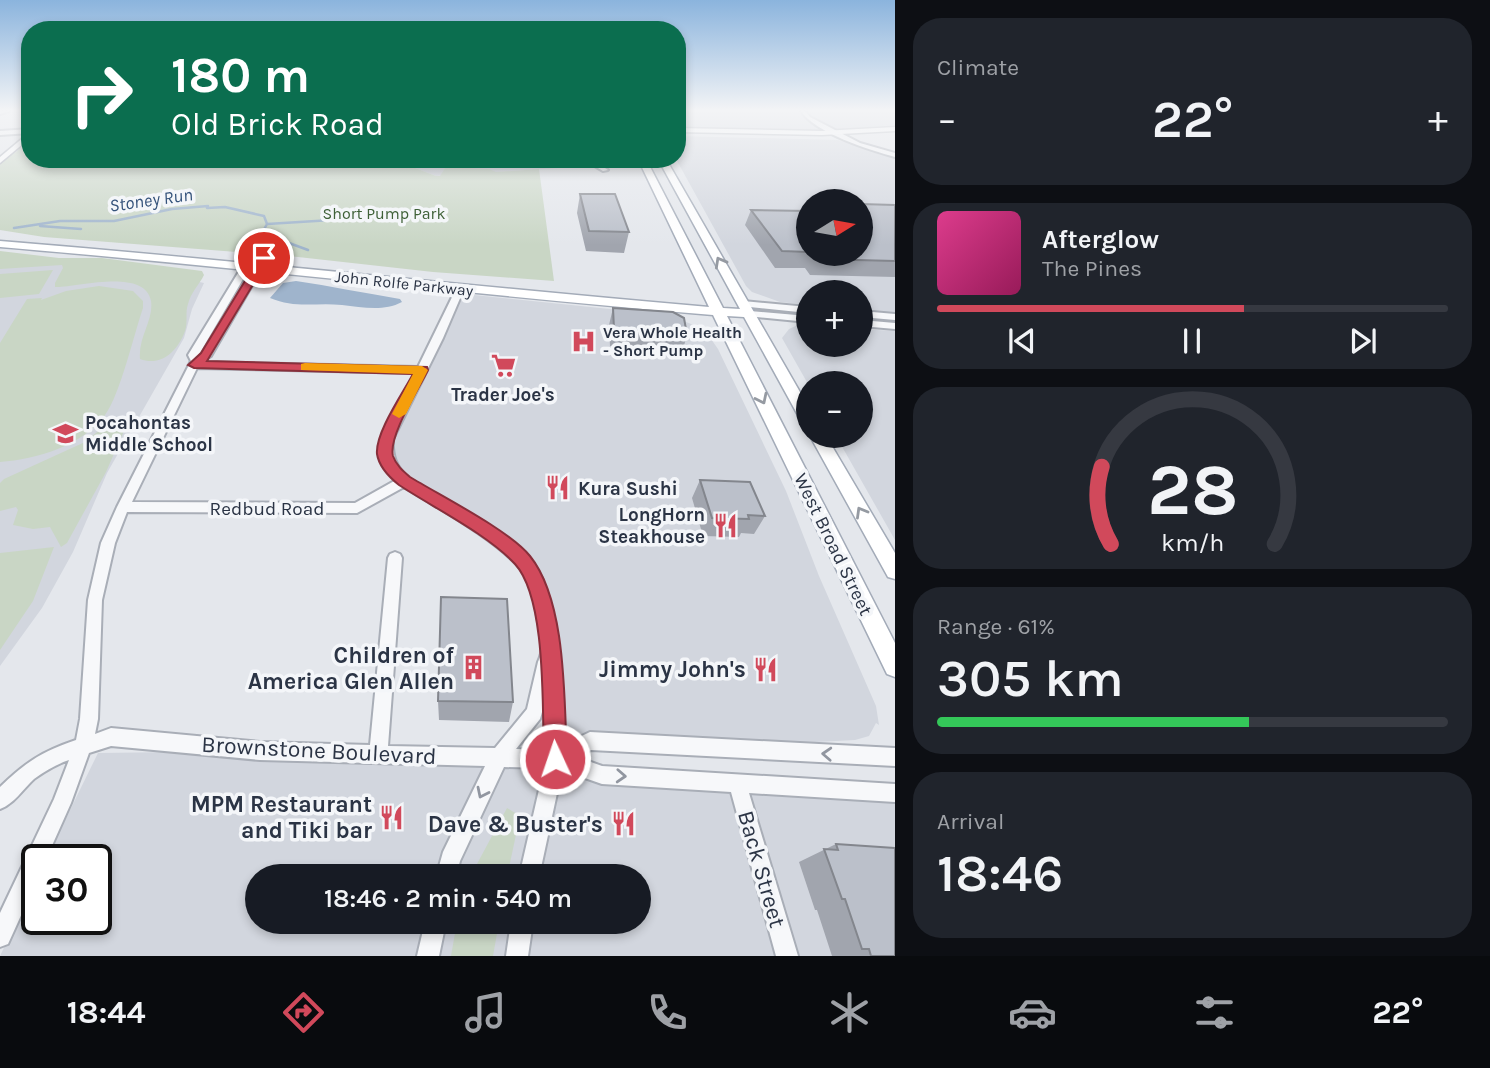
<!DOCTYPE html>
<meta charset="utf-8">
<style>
body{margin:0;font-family:Karla,sans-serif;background:#20242c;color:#f1f3f6;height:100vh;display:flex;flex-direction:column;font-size:26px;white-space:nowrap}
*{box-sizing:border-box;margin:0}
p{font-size:23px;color:#9ea1a6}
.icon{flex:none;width:38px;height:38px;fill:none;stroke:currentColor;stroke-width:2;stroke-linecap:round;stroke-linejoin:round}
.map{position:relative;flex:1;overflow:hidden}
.details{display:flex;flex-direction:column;gap:18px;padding:18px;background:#0d0f14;width:595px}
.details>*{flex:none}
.hud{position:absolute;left:21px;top:21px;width:665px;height:147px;border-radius:28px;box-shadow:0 4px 10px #0003;background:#0b6e4f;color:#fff;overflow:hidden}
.needle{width:46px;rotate:79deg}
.tools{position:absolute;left:796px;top:189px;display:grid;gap:14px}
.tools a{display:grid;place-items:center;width:77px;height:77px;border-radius:50%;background:#171b24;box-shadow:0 4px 10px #0003;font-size:35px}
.speed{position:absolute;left:21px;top:844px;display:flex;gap:14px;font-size:35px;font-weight:700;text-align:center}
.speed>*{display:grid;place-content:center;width:91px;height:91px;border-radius:50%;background:#171b24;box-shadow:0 4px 10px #0003;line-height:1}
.speed .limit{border:4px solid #111;border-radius:10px;background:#fff;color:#111}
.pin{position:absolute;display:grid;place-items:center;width:60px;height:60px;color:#fff;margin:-30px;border:4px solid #fff;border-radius:50%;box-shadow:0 2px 7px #0007}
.me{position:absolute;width:77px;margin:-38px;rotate:357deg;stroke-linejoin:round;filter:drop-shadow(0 0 5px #0008)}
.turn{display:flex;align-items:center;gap:24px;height:147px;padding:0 35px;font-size:32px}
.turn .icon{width:91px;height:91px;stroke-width:2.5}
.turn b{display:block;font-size:49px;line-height:60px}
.big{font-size:52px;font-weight:600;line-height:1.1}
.details .tile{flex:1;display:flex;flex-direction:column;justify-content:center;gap:10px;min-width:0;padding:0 24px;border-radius:28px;background:#20242c}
.details .dial{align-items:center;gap:0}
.dial svg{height:182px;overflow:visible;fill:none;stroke:#363941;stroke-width:7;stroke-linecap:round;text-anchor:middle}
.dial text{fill:#f1f3f6;stroke:none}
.song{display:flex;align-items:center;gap:21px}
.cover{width:84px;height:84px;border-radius:10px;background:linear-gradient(135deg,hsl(330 70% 55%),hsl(330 70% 35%))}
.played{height:7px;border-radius:4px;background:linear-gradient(90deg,#d1495b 60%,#363941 60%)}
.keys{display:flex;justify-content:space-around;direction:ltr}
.heat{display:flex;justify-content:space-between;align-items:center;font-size:38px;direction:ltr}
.charge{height:10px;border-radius:5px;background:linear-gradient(90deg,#34c759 61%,#363941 0)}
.trip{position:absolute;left:245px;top:864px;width:406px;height:70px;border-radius:35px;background:#171b24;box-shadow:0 4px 10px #0003;font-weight:600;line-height:70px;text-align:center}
.tabs{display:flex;height:112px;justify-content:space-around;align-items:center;background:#090b0e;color:#9ea1a6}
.tabs .icon{width:49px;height:49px}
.tabs .on{color:#d1495b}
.tabs b{font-size:32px;color:#f1f3f6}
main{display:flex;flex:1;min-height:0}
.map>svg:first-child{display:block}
</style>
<main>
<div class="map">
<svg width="895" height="956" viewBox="0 0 895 956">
<rect width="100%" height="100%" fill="#e4e7ec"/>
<!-- built -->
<path fill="#d2d6de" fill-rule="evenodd" d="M 677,111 L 895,111 L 895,125 L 820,131 L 677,127 Z
M 677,136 L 838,140 L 895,156 L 895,313 L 861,310 L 861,292 L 808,292 L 808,305 L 780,302 L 752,292 L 746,286 L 676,159 ZM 808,201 L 861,201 L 861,254 L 808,254 Z
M 392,159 L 580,159 L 590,166 L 436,176 Z
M 0,252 L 177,277 L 204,283 L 192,309 L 184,338 L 107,473 L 73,552 L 42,608 L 0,666 Z
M 474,295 L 668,315 L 704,329 L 718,349 L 786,491 L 819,576 L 876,706 L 879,725 L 876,723 L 869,736 L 855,740 L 715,747 L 590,741 L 556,758 L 602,775 L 895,793 L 895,956 L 0,956 L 37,879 L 37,919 L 96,919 L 96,859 L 46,859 L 98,753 L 260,751 L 555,759 L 550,644 L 523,561 L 404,481 L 385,455 L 438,338 L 461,300 L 466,296 ZM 257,877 L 639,877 L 639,922 L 257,922 Z
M 800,324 L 808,325 L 808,345 L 861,345 L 861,329 L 895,331 L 895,540 L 836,436 L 861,436 L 861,383 L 808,384 L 782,338 L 789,329 Z"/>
<!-- green -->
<path fill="#c9d6c5" d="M 30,139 L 30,159 L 392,159 L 436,176 L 440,176 L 451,159 L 464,162 L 468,168 L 489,169 L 496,172 L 539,169 L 554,281 L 433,272 L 289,256 L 44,237 L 0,230 L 0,161 L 16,152 Z
M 0,251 L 59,258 L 102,258 L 202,271 L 204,275 C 199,285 191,292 188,304 C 185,312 188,323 185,331 C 178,351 161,367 140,359 C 138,337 154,320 151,301 C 145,267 75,288 55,287 L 55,283 L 63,268 L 62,265 L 0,269 Z
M 53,270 L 39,294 L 0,298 L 0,274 Z
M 99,286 L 133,291 L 143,301 L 143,308 C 134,334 120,395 105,415 C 82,446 37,459 0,462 L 0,343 L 27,299 L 42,298 L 41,300 L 66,291 Z
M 113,419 L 128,422 L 106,472 L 67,543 L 61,547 L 50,527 L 33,529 L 13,525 L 18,510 L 16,507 L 0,511 L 0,483 L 4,479 L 85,442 Z
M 54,547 L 33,601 L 0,650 L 0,553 Z
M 507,808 L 520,816 L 507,877 L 470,877 Z
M 457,922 L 499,922 L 493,956 L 451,956 Z"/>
<!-- water -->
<path fill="#9fb4cc" d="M 296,281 C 330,286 364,293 400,299 L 402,302 C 383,312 362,307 342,305 C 316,302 296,309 270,298 L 283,283 Z"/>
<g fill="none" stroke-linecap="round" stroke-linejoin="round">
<!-- stream -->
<path stroke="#9fb4cc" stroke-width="2.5" d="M 267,224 L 332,220
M 40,226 L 81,229
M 14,228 L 60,221 L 114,221 L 172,209 L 208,206 L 207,208 L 225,207 L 264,216 L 267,224 L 262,233 L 308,250"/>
<defs>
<path id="minor" d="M 0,111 L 9,111 L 0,114 Z
M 801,111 L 805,111 L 810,117 L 860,143 L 895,153 L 895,157 C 870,150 815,133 801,111 Z
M 30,129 L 30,133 L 0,135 L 0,131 Z
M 583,159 L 591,159 L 608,170 L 603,171 Z
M 249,255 L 256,257 L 198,356 L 202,354 L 261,256 L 268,258 L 211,356 L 201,362 L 418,367 L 456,289 L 460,286 L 464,289 L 443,338 L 393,439 C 392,456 396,466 408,478 L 512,542 L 528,557 L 542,578 L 558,644 L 563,745 L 590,732 L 895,748 L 895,766 L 591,750 L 577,757 L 602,766 L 895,784 L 895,802 L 749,793 L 798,956 L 776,956 L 731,792 L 602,784 L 562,770 L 539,877 L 519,877 L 544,768 L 504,767 L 460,861 L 456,877 L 436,877 L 443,852 L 485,766 L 260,760 L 111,746 L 89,753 L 71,803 L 46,859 L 37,859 L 37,880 L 8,944 L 0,947 L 0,913 L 54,799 L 69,760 C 57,764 45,771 34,779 C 23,789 14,804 0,809 L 0,787 C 26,762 41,752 76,740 L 80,719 L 88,600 L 101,543 L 117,507 L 191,361 L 188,355 ZM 197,368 L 415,373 L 381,439 L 384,462 L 396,480 L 355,503 L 132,502 ZM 404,487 C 436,507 518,551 530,584 C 534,594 535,606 537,616 C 540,635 546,645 538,662 L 527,709 L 495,748 L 388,746 L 402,558 L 400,554 L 395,552 L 390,554 L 388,558 L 370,745 L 260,742 L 111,728 L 95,734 L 98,719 L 102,600 L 115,543 L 127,512 L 357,513 ZM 544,705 L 546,750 L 516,749 L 540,719 Z
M 743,301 L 808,307 L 808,313 L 740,306 L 740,302 Z
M 750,311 L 808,316 L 808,322 L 747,316 L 746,314 Z
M 861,311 L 895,314 L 895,320 L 861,317 Z
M 861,320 L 895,323 L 895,329 L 861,326 Z
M 425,922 L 446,922 L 439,956 L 417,956 Z
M 511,922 L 533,922 L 528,956 L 506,956 Z"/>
<path id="secondary" d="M 895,127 L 895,131 L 822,135 L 677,132 L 677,128 L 822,131 Z
M 30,132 L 30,138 L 0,163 L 0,157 Z"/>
<path id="primary" d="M 638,159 L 646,159 L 723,308 L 740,309 L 658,159 L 666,159 L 808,406 L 808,424 L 800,419 L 744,317 L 727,316 L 895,643 L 895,677 L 887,674 L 713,315 C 475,295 238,267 0,247 L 0,241 C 237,260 473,287 709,307 Z
M 810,436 L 826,436 L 895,553 L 895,579 L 888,577 Z"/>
</defs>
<!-- minor casing -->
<use href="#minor" stroke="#a9aeb7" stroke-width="4"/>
<!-- secondary casing -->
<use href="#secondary" stroke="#a9aeb7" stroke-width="3"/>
<!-- primary casing -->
<use href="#primary" stroke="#a3abb8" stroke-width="3"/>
<!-- minor -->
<use href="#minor" fill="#f7f8fa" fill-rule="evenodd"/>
<!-- secondary -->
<use href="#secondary" fill="#fff" fill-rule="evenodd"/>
<!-- primary -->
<use href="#primary" fill="#fff" fill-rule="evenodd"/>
</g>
<!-- wall -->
<path fill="#a1a5ae" d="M 580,194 L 629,232 L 624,253 L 586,251 L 577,213 Z
M 895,205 L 895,277 L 810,275 L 805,268 L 775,268 L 745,225 L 751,210 L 808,211 L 808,254 L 861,254 Z
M 613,308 L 687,335 L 682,353 L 610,346 L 609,325 Z
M 700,480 L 765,516 L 754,534 L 741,533 L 739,537 L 703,536 L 692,498 Z
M 438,701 L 513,702 L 509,722 L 439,720 Z
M 836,844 L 895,956 L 832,956 L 817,910 L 815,910 L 799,862 Z"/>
<!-- building -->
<path fill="#bbc0ca" stroke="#83868d" stroke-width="2" d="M 580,194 L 615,194 L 629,232 L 589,231 Z
M 861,204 L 895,205 L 895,261 L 818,259 L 814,254 L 861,254 Z
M 751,210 L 808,211 L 808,252 L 782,251 Z
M 613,308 L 673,312 L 684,318 L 687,335 L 614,329 Z
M 700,480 L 750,482 L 765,516 L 748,515 L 749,519 L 712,518 Z
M 441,597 L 507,599 L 513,702 L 438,701 Z
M 836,844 L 895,848 L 895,956 L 871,956 L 869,949 L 862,949 L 845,899 L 842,899 L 824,849 L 838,850 Z"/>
<!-- one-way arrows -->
<defs><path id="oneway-chevron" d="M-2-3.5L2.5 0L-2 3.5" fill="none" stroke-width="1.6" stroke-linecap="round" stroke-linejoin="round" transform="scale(1.75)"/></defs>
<g stroke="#959aa2">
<use href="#oneway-chevron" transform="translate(720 262) rotate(-119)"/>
<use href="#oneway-chevron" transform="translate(762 399) rotate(64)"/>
<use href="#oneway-chevron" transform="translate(861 512) rotate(-120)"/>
</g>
<g stroke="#9196a0">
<use href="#oneway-chevron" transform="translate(827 754) rotate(-177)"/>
<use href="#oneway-chevron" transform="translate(621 776) rotate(3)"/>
<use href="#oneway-chevron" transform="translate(482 793) rotate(116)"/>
</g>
<!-- sky -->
<linearGradient id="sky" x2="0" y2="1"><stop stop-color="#8bb4dd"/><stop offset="0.45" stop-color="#f3f4f6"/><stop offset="1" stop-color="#f3f4f6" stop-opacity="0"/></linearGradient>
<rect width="895" height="245" fill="url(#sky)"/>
<!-- route -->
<path fill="#d1495b" stroke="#882f3b" stroke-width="2" d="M 264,255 L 269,258 L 207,361 L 427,367 L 428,370 C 419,389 388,436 393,456 C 396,465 403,471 410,477 C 441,496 509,530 530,556 C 567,602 564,701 567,759 L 563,767 L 555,770 L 547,767 L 544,759 C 542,711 547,599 515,564 C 487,534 434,508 399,485 C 389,477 379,467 377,454 C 375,433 403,393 413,374 L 194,368 L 188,365 L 201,353 L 259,258 Z"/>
<!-- slow -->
<path fill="#f59e0b" d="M 305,363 L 422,366 L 428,370 L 406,414 L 399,418 L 392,414 L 413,374 L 301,370 L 301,364 Z"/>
<!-- icons -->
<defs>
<symbol id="hospital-bare" viewBox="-9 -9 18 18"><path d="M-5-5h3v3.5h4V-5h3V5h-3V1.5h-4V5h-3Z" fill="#d1495b" stroke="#f4f6f9" stroke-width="2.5" paint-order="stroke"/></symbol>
<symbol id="supermarket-bare" viewBox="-9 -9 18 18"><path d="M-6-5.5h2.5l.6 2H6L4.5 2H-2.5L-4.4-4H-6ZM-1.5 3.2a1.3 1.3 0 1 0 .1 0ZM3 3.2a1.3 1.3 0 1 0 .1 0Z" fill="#d1495b" stroke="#f4f6f9" stroke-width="2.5" paint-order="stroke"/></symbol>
<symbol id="school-bare" viewBox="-9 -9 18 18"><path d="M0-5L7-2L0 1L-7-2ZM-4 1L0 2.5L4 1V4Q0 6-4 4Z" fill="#d1495b" stroke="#f4f6f9" stroke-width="2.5" paint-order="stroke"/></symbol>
<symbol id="restaurant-bare" viewBox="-9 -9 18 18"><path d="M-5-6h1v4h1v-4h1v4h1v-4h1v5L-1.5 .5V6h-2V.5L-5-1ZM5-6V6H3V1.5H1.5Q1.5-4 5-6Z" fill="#d1495b" stroke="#f4f6f9" stroke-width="2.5" paint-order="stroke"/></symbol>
<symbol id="building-bare" viewBox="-9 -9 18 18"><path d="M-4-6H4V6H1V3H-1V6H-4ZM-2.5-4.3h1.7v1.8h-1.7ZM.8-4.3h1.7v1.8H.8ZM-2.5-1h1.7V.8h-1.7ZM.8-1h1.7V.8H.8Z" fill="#d1495b" stroke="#f4f6f9" stroke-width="2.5" paint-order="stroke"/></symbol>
</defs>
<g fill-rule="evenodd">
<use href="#hospital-bare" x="566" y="324" width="35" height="35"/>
<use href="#supermarket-bare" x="486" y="348" width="35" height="35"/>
<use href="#school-bare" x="48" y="416" width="35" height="35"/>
<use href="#restaurant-bare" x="540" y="470" width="35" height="35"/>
<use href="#restaurant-bare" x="708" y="508" width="35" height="35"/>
<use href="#building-bare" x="456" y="650" width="35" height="35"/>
<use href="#restaurant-bare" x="748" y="652" width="35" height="35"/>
<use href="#restaurant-bare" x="374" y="800" width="35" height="35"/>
<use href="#restaurant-bare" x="606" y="806" width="35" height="35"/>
</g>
<g text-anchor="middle" stroke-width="7" stroke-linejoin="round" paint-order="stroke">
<!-- far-park labels -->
<g font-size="16" fill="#3f6138" stroke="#f4f6f9">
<text x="384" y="219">Short Pump Park</text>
</g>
<!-- far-street labels -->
<g font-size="16" fill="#2b3445" stroke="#f4f6f9">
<text transform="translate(404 283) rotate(6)" y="6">John Rolfe Parkway</text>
</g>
<!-- far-poi labels -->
<g font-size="16" font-weight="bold" fill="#2b3445" stroke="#f4f6f9" text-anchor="start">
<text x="603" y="338">Vera Whole Health<tspan x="603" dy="18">- Short Pump</tspan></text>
</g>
<!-- far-water labels -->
<g font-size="18" font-style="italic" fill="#34527a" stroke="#f4f6f9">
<text transform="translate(151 200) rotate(-8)" y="6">Stoney Run</text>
</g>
<!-- poi labels -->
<g font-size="19" font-weight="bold" fill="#2b3445" stroke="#f4f6f9" text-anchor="start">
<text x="503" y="401" text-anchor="middle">Trader Joe's</text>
<text x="85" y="429">Pocahontas<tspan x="85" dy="22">Middle School</tspan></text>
<text x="578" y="495">Kura Sushi</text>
<text x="705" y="521" text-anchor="end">LongHorn<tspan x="705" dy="22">Steakhouse</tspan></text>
</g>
<!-- street labels -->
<g font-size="19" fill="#2b3445" stroke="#f4f6f9">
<text x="267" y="515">Redbud Road</text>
<text transform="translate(834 544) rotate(64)" y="7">West Broad Street</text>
</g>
<!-- near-poi labels -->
<g font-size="23" font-weight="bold" fill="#2b3445" stroke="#f4f6f9" text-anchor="end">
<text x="454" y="663">Children of<tspan x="454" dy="26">America Glen Allen</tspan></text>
<text x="746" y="677">Jimmy John's</text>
<text x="372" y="812">MPM Restaurant<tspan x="372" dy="26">and Tiki bar</tspan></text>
<text x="603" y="832">Dave &amp; Buster's</text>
</g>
<!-- near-street labels -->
<g font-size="23" fill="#2b3445" stroke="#f4f6f9">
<text transform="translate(319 750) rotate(3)" y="8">Brownstone Boulevard</text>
<text transform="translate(762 869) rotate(74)" y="8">Back Street</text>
</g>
</g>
</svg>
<div class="tools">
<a><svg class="needle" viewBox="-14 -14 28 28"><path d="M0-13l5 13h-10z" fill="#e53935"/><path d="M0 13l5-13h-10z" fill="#9ea1a6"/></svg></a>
<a>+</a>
<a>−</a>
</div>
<div class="speed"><div class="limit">30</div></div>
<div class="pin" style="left:264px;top:258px;background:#d93025"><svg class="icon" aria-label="arrive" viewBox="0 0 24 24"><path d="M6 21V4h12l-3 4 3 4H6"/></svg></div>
<svg class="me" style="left:555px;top:759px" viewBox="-20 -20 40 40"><circle r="17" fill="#d1495b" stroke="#fff" stroke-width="3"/><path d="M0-11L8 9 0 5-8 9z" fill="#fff"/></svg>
<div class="trip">18:46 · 2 min · 540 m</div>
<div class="hud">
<div class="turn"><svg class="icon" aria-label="right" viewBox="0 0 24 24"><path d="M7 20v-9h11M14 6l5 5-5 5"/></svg><div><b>180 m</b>Old Brick Road</div></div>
</div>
</div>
<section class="details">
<div class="tile"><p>Climate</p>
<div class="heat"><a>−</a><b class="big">22°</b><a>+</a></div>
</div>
<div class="tile">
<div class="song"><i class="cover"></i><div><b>Afterglow</b><p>The Pines</p></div></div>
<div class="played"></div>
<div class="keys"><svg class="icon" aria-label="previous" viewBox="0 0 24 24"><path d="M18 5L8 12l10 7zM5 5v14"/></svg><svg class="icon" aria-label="pause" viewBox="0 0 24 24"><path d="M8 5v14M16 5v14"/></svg><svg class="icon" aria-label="next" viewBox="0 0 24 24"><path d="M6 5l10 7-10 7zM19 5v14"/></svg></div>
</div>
<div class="tile dial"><svg viewBox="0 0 100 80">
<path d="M14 69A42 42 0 1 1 86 69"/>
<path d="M14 69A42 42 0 0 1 10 35" stroke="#d1495b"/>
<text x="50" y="56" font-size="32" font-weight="700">28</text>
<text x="50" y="72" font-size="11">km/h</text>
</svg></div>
<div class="tile"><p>Range · 61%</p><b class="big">305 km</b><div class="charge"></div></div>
<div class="tile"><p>Arrival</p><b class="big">18:46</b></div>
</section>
</main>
<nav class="tabs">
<b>18:44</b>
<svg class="icon on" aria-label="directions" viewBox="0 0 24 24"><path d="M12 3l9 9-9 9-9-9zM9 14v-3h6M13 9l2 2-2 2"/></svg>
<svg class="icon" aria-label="music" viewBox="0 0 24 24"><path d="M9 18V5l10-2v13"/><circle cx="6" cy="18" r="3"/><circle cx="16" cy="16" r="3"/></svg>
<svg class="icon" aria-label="phone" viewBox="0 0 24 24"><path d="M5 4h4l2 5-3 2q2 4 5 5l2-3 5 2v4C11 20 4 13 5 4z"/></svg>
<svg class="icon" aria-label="climate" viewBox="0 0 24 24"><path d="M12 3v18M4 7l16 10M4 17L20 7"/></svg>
<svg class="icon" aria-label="car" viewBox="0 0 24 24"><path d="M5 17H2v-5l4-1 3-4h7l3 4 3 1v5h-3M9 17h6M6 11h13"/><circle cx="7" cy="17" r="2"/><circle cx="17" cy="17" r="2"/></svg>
<svg class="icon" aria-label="filters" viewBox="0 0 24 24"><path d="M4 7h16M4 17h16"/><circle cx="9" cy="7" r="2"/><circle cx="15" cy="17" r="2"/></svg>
<b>22°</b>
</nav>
